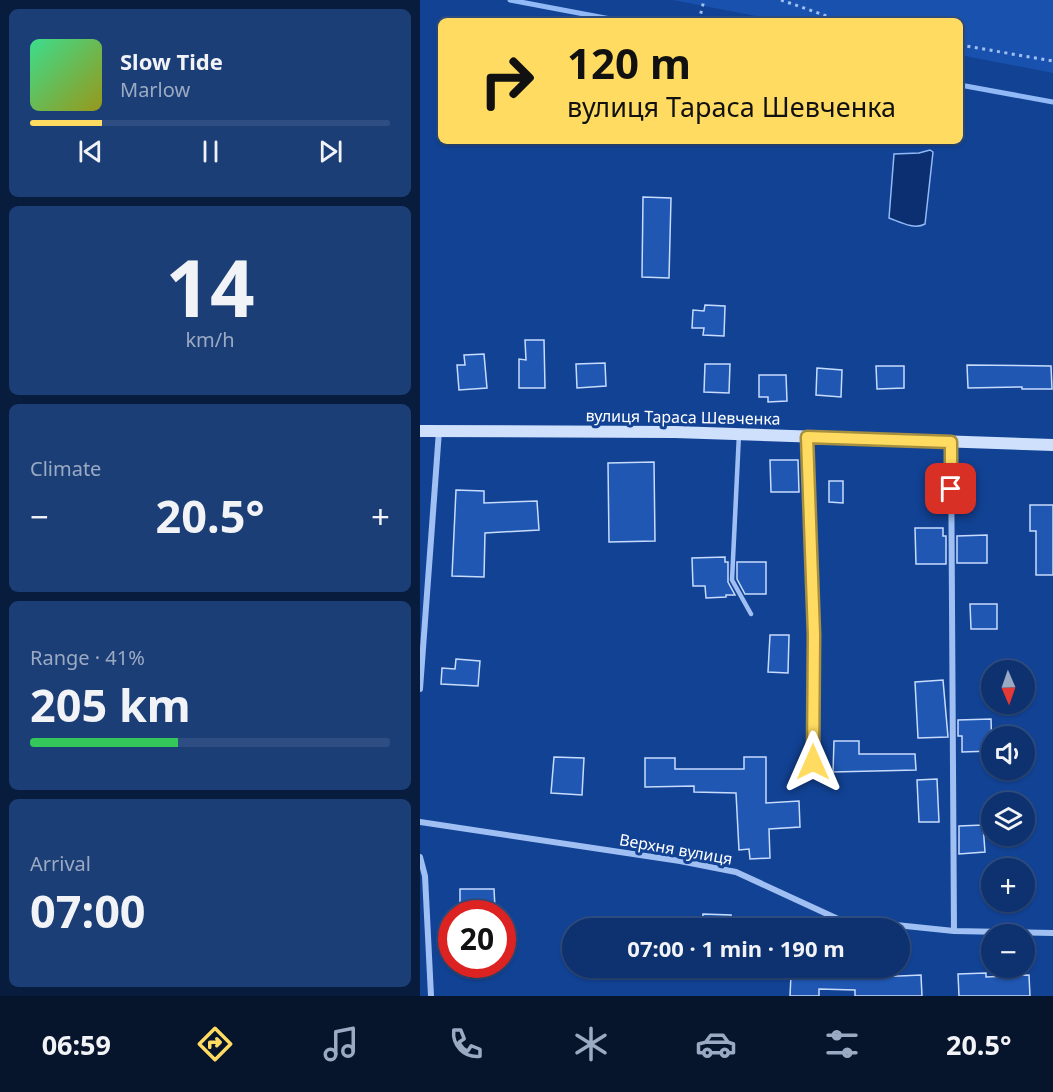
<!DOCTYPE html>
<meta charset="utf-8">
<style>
body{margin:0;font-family:"Noto Sans",sans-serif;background:#1c3e77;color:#f1f3f6;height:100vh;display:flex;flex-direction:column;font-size:22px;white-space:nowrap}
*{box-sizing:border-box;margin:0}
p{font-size:20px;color:#9baac3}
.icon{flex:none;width:33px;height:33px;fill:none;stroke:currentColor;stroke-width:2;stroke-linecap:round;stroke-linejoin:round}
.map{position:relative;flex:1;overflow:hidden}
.panel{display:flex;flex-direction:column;gap:9px;padding:9px;background:#081c3d;width:420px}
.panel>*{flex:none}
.guide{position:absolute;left:18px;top:18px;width:525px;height:126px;border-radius:9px;box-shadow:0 2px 4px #0004,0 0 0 2px #2e4d82;background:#ffdc61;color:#111;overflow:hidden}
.needle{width:39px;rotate:178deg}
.tools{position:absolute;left:561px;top:660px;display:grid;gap:12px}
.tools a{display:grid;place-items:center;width:54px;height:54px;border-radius:50%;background:#0e326f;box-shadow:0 2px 4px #0004,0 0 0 2px #2e4d82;font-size:30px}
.speed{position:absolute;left:18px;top:900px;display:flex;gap:12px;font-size:30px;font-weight:700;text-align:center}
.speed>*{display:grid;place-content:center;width:78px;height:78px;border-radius:50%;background:#0e326f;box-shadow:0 2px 4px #0004,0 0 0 2px #2e4d82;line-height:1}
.speed .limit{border:9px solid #d22;background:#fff;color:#111}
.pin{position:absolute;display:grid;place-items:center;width:51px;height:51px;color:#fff;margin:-26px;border-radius:12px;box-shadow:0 3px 9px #0006}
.me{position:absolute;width:66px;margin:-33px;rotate:0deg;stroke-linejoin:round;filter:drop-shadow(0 0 4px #0008)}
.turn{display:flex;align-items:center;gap:21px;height:126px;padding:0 30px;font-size:27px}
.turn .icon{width:78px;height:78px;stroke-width:2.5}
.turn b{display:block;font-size:42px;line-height:51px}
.big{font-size:45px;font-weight:700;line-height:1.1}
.panel .widget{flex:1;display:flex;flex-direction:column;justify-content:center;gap:9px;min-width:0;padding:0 21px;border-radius:9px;background:#1c3e77}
.panel .dial{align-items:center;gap:0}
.dial b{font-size:78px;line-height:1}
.song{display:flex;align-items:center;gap:18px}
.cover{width:72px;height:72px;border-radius:9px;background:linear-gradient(135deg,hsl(150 70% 55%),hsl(60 70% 35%))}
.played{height:6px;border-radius:3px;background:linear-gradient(90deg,#ffdc61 20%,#2e4d82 20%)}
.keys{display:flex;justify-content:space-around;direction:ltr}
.heat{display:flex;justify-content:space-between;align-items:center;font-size:33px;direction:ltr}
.charge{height:9px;border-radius:4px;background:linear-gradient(90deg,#34c759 41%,#2e4d82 0)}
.trip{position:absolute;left:142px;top:918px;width:348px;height:60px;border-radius:30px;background:#0e326f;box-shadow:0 2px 4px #0004,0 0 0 2px #2e4d82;font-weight:700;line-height:60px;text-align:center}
.tab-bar{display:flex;height:96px;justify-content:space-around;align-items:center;background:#06142c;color:#9baac3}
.tab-bar .icon{width:42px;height:42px}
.tab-bar .selected{color:#ffdc61}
.tab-bar b{font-size:27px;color:#f1f3f6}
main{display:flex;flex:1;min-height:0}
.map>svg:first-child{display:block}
</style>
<main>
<section class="panel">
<div class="widget">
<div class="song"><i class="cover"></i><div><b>Slow Tide</b><p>Marlow</p></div></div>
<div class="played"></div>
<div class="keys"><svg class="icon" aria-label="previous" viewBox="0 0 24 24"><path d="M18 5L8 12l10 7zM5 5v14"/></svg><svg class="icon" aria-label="pause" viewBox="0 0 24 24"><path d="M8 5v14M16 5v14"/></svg><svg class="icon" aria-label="next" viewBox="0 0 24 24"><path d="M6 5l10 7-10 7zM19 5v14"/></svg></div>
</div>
<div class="widget dial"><b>14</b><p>km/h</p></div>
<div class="widget"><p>Climate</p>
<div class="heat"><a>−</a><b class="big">20.5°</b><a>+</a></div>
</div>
<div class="widget"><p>Range · 41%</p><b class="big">205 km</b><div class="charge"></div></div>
<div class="widget"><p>Arrival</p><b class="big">07:00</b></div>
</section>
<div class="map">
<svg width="633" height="996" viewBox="0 0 633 996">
<rect width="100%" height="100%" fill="#124294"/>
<!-- green -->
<path fill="#1952ae" d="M 253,0 L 633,0 L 633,73 L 540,55 L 540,21 L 362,21 Z"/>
<!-- water -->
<path fill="#0b2f70" stroke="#91b9f6" stroke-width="1.5" d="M 510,150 L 513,152 L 505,224 C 494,230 480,222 469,218 L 474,154 L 499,153 Z"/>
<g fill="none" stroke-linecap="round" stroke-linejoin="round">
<!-- stream -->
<path stroke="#91b9f6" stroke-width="5" d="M 90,0 L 201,21
M 540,85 L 633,102"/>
</g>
<!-- building -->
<path fill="#1f57b3" stroke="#c7dcfd" stroke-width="1.5" d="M 223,197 L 251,198 L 249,278 L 222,277 Z
M 285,305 L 305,306 L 304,336 L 283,335 L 284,328 L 272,328 L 273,310 L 284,311 Z
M 105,340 L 124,340 L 125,388 L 99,388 L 99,359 L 106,360 Z
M 64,354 L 67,388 L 39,390 L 37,365 L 45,365 L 44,355 Z
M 185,363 L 186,386 L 157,388 L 156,364 Z
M 285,364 L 310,364 L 309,393 L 284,392 Z
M 547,365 L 631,366 L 632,389 L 602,389 L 602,387 L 548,388 Z
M 456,366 L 484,366 L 484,388 L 457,389 Z
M 397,368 L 422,370 L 421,397 L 396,395 Z
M 339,375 L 366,375 L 367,401 L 348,402 L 348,397 L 339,397 Z
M 350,460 L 378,460 L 379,492 L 351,492 Z
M 234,462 L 235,541 L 189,542 L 188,463 Z
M 409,481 L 423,481 L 423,503 L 409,502 Z
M 36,490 L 64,491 L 64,503 L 117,501 L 119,530 L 65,533 L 64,577 L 32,576 Z
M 610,505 L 633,505 L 633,575 L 616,575 L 616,531 L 610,531 Z
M 495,528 L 523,528 L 523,536 L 526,536 L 526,564 L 496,564 Z
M 567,535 L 567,563 L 537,563 L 537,536 Z
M 305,557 L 305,562 L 308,562 L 308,582 L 315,595 L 306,595 L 306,597 L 286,598 L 285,586 L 273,586 L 272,558 Z
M 317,562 L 346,562 L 346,594 L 325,594 L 317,579 Z
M 550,604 L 577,604 L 577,629 L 551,629 Z
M 350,635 L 369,635 L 368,673 L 348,672 Z
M 36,659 L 60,661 L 58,686 L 21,684 L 22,668 L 35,669 Z
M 523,680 L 528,737 L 498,738 L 495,682 Z
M 571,719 L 572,751 L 542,752 L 542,736 L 538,736 L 538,720 Z
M 414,741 L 439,741 L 439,754 L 495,754 L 496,770 L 413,772 Z
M 134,757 L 164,758 L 162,795 L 131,793 Z
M 324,757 L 346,757 L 346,803 L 379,801 L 380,827 L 349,829 L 350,858 L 330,859 L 329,849 L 319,850 L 316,793 L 274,792 L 274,786 L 225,787 L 225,758 L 255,758 L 255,769 L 324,769 Z
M 517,779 L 519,822 L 499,822 L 497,780 Z
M 563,825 L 565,852 L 539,854 L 539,826 Z
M 40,889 L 74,889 L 75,908 L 40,909 Z
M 283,914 L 311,915 L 311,928 L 282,928 Z
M 566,973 L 566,977 L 609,975 L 610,996 L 539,996 L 538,974 Z
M 422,974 L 457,974 L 457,977 L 501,975 L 502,996 L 435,996 L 435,990 L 399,989 L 399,996 L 370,996 L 371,975 L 422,976 Z"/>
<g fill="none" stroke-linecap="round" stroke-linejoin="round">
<!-- path -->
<path stroke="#a0c0f3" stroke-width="3" stroke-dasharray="3 4.5" stroke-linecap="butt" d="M 361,0 L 421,21
M 279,21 L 284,0
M 540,45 L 633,61"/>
<!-- lane -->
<path stroke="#a0c0f3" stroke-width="4.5" d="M 319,434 L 312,580 L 331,614
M 387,437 L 394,635 L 393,762"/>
<!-- street -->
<path stroke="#a0c0f3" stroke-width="6" d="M 531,442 L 534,931
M 0,689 L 19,431
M 0,822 L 260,861 L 316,872 L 418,919 L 534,931 L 633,933
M 0,857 L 5,876 L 11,996"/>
<!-- secondary -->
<path stroke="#cfe0fd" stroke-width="12" d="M 0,431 L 255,432 L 633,445"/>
</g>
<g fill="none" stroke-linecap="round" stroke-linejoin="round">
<defs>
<path id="route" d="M 393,762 L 394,635 L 387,437 L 531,442 L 531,489"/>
</defs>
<!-- route casing -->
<use href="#route" stroke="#a68f3f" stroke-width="15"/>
<!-- route -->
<use href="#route" stroke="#ffdc61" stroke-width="10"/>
</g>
<g text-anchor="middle" stroke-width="6" stroke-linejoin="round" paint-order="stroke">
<!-- street labels -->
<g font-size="16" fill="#fff" stroke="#124294">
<text transform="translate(263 417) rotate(1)" y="6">вулиця Тараса Шевченка</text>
<text transform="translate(256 849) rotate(10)" y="6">Верхня вулиця</text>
</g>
</g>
</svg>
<div class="tools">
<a><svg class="needle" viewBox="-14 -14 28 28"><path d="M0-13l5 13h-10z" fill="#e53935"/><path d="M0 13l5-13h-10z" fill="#9baac3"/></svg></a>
<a><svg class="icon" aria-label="sound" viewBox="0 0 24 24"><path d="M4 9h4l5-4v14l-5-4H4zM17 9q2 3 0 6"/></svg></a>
<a><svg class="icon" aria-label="layers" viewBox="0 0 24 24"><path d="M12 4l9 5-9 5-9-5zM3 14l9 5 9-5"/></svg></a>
<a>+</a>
<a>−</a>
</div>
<div class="speed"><div class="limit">20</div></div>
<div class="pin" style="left:531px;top:489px;background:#d93025"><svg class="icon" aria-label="arrive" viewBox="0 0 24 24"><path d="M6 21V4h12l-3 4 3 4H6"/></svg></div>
<svg class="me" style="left:393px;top:762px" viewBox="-20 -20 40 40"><path d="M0-17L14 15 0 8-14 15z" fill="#ffdc61" stroke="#fff" stroke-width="4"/></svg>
<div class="trip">07:00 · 1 min · 190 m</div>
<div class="guide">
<div class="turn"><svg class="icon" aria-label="right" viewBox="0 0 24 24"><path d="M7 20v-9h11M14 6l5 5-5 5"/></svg><div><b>120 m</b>вулиця Тараса Шевченка</div></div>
</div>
</div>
</main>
<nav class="tab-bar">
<b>06:59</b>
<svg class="icon selected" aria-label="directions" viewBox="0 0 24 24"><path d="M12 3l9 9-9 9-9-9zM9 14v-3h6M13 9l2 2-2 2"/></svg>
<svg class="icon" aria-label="music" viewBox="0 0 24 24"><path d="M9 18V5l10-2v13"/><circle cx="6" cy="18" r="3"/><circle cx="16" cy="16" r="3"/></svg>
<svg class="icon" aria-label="phone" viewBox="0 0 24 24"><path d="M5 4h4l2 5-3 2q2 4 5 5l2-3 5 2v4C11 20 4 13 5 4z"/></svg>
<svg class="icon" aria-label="climate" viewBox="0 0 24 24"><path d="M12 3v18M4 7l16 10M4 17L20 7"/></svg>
<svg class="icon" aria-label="car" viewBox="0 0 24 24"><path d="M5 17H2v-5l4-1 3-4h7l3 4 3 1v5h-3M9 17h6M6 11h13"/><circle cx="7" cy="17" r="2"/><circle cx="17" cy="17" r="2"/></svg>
<svg class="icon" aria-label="filters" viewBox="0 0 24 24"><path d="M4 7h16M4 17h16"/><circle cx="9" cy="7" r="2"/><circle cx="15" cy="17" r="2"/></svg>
<b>20.5°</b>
</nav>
